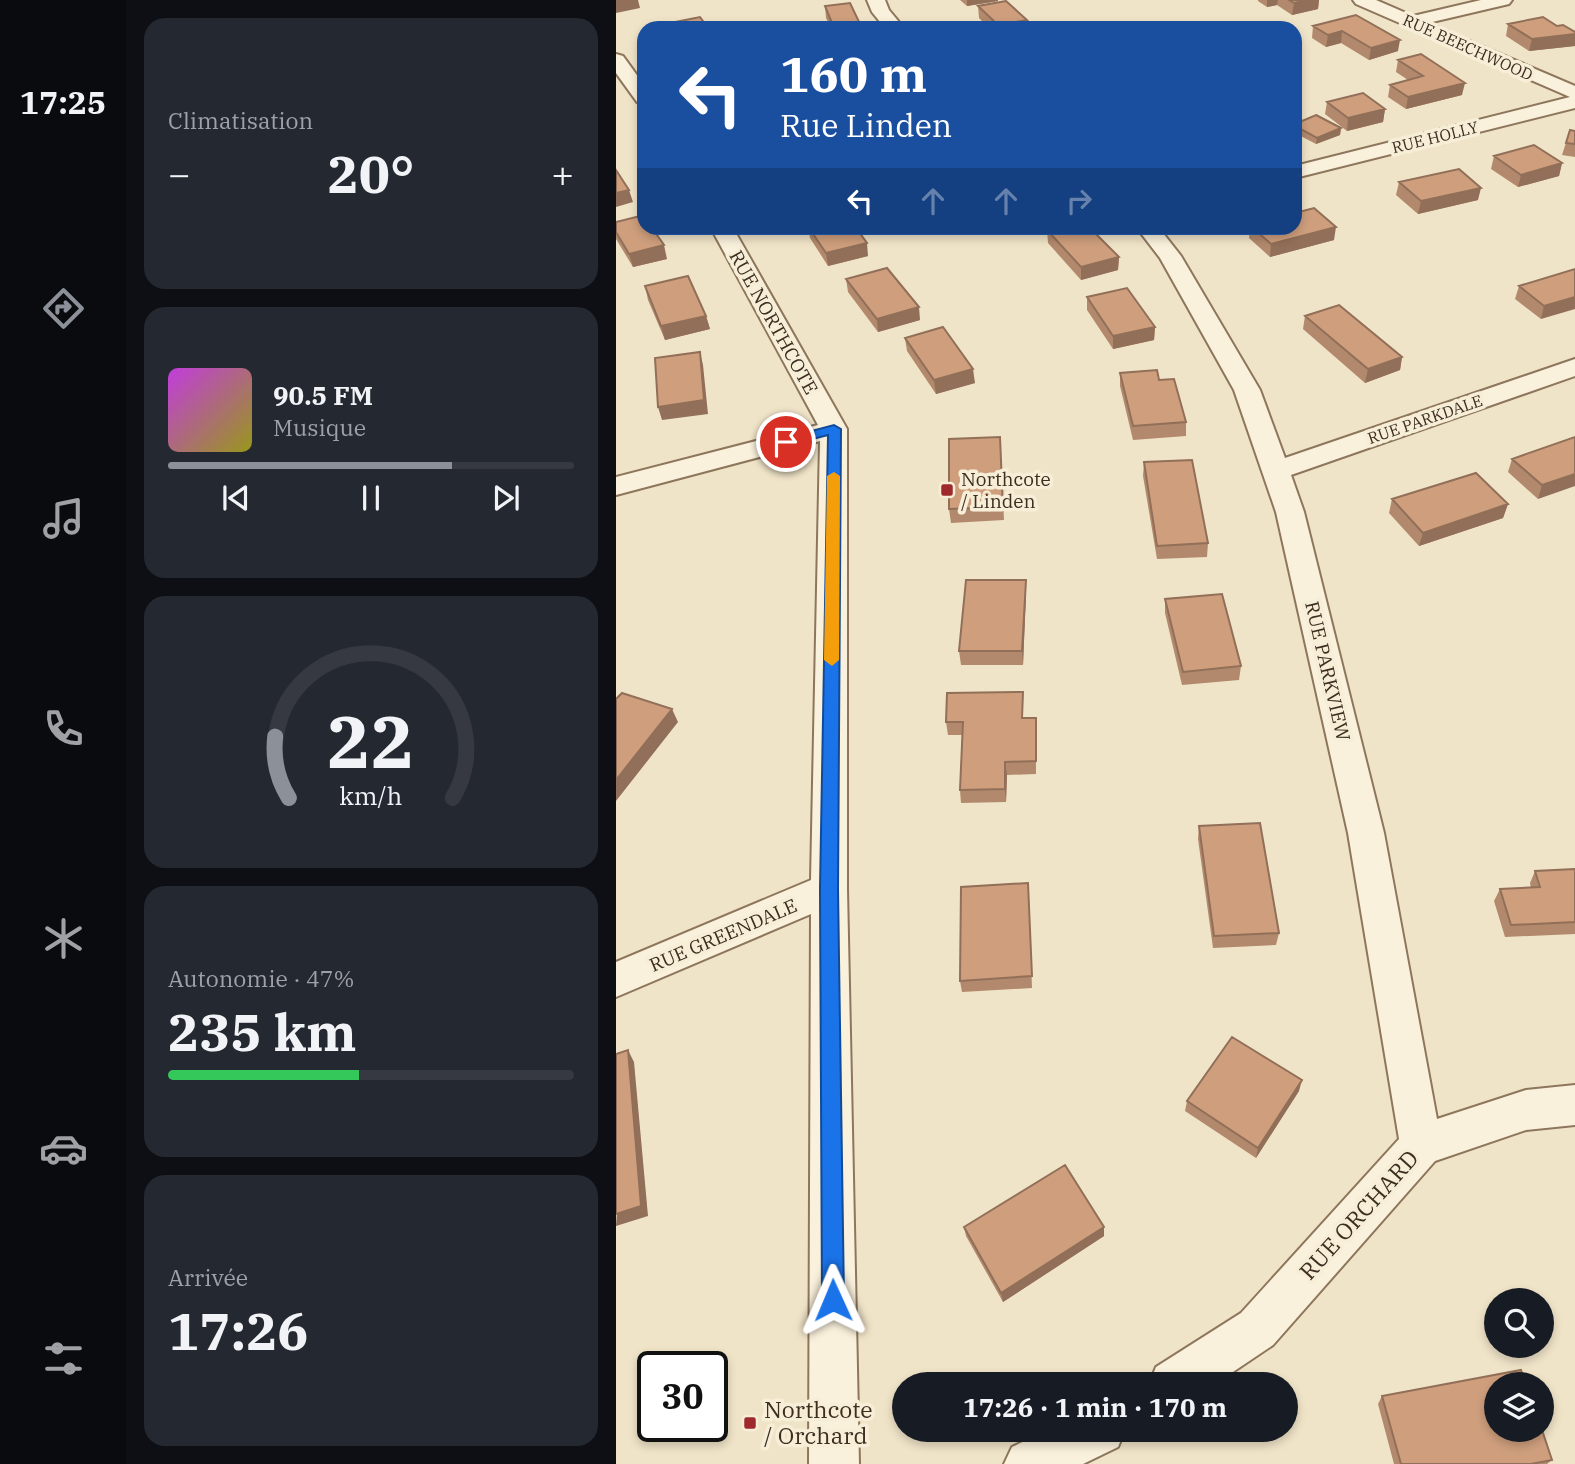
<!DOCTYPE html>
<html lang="fr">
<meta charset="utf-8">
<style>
body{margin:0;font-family:"IBM Plex Serif",serif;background:#242831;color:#f1f3f6;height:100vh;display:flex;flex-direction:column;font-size:26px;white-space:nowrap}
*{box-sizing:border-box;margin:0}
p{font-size:23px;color:#9ea1a6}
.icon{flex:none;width:38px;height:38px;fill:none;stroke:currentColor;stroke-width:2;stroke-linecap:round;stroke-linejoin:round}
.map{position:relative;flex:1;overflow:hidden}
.side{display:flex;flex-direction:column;gap:18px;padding:18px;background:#0d0f14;width:490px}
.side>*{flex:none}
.guide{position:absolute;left:21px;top:21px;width:665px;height:214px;border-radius:21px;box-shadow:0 4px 10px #0003;background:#1a4fa0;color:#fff;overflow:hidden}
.buttons{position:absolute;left:868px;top:1288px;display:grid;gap:14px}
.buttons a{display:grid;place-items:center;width:70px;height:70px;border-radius:50%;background:#171b24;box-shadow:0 4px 10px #0003;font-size:35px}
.speed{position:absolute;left:21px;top:1351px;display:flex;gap:14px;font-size:35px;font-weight:700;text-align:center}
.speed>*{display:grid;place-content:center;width:91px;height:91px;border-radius:50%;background:#171b24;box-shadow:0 4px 10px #0003;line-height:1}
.speed .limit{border:4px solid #111;border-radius:10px;background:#fff;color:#111}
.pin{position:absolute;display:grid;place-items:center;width:60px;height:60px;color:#fff;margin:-30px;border:4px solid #fff;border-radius:50%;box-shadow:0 2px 7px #0007}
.me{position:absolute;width:77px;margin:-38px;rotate:359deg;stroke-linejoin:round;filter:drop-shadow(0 0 5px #0008)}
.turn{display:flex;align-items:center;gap:24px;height:147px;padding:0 28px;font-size:32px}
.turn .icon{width:91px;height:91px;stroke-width:2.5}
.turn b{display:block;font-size:49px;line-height:60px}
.lanes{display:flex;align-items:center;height:66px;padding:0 28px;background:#0003;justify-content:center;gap:35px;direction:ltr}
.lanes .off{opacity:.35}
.big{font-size:52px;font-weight:700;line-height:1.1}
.side .card{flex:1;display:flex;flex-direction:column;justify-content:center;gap:10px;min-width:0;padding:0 24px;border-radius:21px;background:#242831}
.side .dial{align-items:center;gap:0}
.dial svg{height:182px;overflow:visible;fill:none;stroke:#363941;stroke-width:7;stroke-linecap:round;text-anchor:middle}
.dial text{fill:#f1f3f6;stroke:none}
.song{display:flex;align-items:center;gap:21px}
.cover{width:84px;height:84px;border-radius:10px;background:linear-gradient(135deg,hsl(290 70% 55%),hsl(60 70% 35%))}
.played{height:7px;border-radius:4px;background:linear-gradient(90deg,#8c9099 70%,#363941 70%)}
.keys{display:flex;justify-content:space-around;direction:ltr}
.heat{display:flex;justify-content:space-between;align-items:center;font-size:38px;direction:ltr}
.charge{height:10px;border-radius:5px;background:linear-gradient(90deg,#34c759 47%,#363941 0)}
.trip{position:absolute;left:276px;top:1372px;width:406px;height:70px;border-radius:35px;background:#171b24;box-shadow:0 4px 10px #0003;font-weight:700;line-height:70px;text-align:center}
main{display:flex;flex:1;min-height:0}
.dock{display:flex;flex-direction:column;width:126px;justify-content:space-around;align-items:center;background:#090b0e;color:#9ea1a6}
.dock .icon{width:49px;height:49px}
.dock .current{color:#8c9099}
.dock b{font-size:32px;color:#f1f3f6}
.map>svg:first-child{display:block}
</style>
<main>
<nav class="dock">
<b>17:25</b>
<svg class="icon current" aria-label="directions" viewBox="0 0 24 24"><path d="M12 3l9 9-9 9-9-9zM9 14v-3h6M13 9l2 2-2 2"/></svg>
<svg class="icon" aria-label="music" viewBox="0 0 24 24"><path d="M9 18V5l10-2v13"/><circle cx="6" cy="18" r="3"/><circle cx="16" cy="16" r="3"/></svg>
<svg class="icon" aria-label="phone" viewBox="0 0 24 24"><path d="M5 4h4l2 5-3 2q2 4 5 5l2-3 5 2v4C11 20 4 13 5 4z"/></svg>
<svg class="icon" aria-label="climate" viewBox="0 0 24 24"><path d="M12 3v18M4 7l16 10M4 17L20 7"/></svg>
<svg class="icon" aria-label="car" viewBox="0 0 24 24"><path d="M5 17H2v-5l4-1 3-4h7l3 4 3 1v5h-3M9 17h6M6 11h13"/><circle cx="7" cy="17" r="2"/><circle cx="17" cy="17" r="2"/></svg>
<svg class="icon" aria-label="filters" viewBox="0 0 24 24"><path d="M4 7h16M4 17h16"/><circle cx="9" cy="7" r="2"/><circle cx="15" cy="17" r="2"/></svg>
</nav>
<section class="side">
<div class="card"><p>Climatisation</p>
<div class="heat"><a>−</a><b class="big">20°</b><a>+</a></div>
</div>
<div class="card">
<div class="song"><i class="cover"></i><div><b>90.5 FM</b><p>Musique</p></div></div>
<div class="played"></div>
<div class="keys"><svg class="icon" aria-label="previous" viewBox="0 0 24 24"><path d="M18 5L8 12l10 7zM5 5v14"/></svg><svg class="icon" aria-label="pause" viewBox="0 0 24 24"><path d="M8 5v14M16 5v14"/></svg><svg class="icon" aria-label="next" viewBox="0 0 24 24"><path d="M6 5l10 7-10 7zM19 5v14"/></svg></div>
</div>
<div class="card dial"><svg viewBox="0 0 100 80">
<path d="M14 69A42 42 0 1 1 86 69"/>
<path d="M14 69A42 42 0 0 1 8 42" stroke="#8c9099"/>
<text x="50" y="56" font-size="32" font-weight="700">22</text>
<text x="50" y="72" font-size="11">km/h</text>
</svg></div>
<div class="card"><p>Autonomie · 47%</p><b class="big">235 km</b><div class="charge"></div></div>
<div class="card"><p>Arrivée</p><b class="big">17:26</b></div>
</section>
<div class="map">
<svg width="959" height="1464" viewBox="0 0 959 1464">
<rect width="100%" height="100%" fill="#f0e4c8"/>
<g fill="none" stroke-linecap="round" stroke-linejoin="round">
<defs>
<path id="street" d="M 251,0 L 269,0 L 273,10 L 288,28 L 269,28 L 256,12 Z
M 737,0 L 760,0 L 797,16 L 865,0 L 896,0 L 893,4 L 812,23 L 959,86 L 959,108 L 679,178 L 679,166 L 954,97 L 740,4 Z
M 0,54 L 7,56 L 28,85 L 28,104 L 21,102 L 0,73 Z
M 95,228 L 117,228 L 231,429 L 231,889 L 243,1464 L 193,1464 L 195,914 L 0,997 L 0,962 L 195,880 L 204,441 L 0,495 L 0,477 L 202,425 Z
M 521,228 L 543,228 L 565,256 L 644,390 L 669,458 L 959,359 L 959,376 L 675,475 L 688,512 L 768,833 L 821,1119 L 910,1090 L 959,1085 L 959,1125 L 910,1130 L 819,1161 L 657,1345 L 599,1384 L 533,1384 L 540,1367 L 625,1313 L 783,1139 L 732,833 L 660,512 L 618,390 L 544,258 Z
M 432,1430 L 509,1430 L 502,1447 L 467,1464 L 388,1464 L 396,1447 Z"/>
</defs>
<!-- street casing -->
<use href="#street" stroke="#8d765c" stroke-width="4"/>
<!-- street -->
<use href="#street" fill="#faf1dc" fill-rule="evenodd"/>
</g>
<!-- wall -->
<path fill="#b2896c" d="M 344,0 L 382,0 L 382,1 L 351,6 Z
M 642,0 L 703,0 L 702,9 L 676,15 L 661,5 L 651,7 L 642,1 Z
M 209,6 L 245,26 L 245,28 L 215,28 L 210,18 Z
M 362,6 L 411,20 L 412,28 L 373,28 L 363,18 Z
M 740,15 L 782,51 L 753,60 L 725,43 L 710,47 L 696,38 L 697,26 Z
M 892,24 L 941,26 L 959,46 L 913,51 L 890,36 Z
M 782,60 L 846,95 L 790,109 L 772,97 L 774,85 L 792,80 L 780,72 Z
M 711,102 L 769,109 L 767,122 L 731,131 L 709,114 Z
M 679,124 L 725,128 L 724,135 L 700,144 L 679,133 Z
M 954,130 L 959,131 L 959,157 L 946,155 Z
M 878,156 L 946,163 L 943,176 L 902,187 L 875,169 Z
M 783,182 L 862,200 L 802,214 L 780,195 Z
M 0,222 L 51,259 L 17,267 L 0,239 Z
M 192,228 L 240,228 L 252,256 L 212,266 L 194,238 Z
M 634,228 L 679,228 L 718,240 L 654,257 L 633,238 Z
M 431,230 L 503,257 L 502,270 L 465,280 L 432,243 Z
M 959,269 L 925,319 L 899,299 L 903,286 Z
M 230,279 L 304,320 L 262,332 L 232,292 Z
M 29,286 L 90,316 L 94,329 L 49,340 L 32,300 Z
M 471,297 L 539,327 L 538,340 L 497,349 L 471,310 Z
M 689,316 L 786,357 L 784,370 L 749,383 L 687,329 Z
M 289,338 L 359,383 L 320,394 L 291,351 Z
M 504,373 L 543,380 L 570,422 L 570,436 L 517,440 L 504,386 Z
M 384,437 L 388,520 L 335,523 L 333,509 Z
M 959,437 L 922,499 L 892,472 L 896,459 Z
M 528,462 L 592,543 L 591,557 L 541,559 L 527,476 Z
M 776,499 L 892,504 L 887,518 L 803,546 L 773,513 Z
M 410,580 L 410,593 L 407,665 L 345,665 L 343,651 Z
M 549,599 L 625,666 L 623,680 L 566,685 L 549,613 Z
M 407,692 L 407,718 L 420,718 L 420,774 L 391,775 L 390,802 L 345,803 L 344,790 L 346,735 L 332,735 L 330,722 Z
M 583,826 L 663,933 L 660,945 L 597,948 L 582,839 Z
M 959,869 L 959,934 L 889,937 L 878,901 L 884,889 L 915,888 L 914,883 L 919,871 Z
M 412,883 L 416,988 L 346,992 L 344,981 Z
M 683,1091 L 640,1158 L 569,1111 L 571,1101 Z
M 348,1227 L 488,1236 L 387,1302 L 350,1236 Z
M 766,1396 L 936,1460 L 931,1464 L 778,1464 L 762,1404 Z"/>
<!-- shaded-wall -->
<path fill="#916f58" d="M 0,0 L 22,0 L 24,8 L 0,13 Z
M 351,0 L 382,0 L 382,1 L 351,6 Z
M 651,0 L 662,0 L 661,5 L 651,7 Z
M 691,0 L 703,0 L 702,9 L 676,15 L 678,3 Z
M 411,20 L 412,28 L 382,28 L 382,25 Z
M 726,31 L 725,43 L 710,47 L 712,35 Z
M 959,34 L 959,46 L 913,51 L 916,39 Z
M 784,40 L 782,51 L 753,60 L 755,48 Z
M 849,83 L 846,95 L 790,109 L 792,97 Z
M 769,109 L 767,122 L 731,131 L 732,118 Z
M 725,128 L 724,135 L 700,144 L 701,138 Z
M 946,163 L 943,176 L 902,187 L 905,175 Z
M 865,188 L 862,200 L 802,214 L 805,201 Z
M 13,190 L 17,202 L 0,207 L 0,193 Z
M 720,227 L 718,240 L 654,257 L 655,244 Z
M 251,243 L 252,256 L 212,266 L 210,253 Z
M 48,245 L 51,259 L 17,267 L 13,254 Z
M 503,257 L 502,270 L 465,280 L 465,267 Z
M 959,297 L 959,309 L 925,319 L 928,306 Z
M 303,307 L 304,320 L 262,332 L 261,319 Z
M 90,316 L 94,329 L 49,340 L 45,326 Z
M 539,327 L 538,340 L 497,349 L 497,336 Z
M 84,352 L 87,365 L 92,414 L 46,420 L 42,407 Z
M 786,357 L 784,370 L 749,383 L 752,369 Z
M 357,369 L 359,383 L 320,394 L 318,380 Z
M 959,474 L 959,486 L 922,499 L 926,485 Z
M 892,504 L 887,518 L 803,546 L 807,533 Z
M 410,580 L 410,593 L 407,665 L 406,651 Z
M 56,709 L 62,722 L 0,801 L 0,780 Z
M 389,762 L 391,775 L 390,802 L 389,789 Z
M 12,1050 L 18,1062 L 32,1216 L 0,1226 Z
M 686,1080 L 683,1091 L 640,1158 L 642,1148 Z
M 488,1227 L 488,1236 L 387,1302 L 385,1293 Z"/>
<!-- building -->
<path fill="#cf9f7d" stroke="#916f58" stroke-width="2" d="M 673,0 L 691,0 L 678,3 Z
M 390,1 L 411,20 L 382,25 L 362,6 Z
M 234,3 L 245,26 L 218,28 L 209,6 Z
M 740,15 L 784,40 L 755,48 L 726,31 L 712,35 L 697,26 Z
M 84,17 L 92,28 L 46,28 L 44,25 Z
M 927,17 L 941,26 L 947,25 L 959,32 L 959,34 L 916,39 L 892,24 Z
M 805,54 L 849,83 L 792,97 L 774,85 L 807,76 L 782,60 Z
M 747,93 L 769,109 L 732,118 L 711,102 Z
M 700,115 L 725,128 L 701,138 L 679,126 L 679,124 Z
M 954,130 L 959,131 L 959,144 L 950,143 Z
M 918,145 L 946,163 L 905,175 L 878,156 Z
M 843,169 L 865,188 L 805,201 L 783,182 Z
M 0,170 L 13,190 L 0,193 Z
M 698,208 L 720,227 L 655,244 L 637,228 L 679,228 L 679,213 Z
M 28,215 L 28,228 L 36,228 L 48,245 L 13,254 L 0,232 L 0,222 Z
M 193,228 L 240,228 L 251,243 L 210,253 Z
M 442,228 L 474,228 L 503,257 L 465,267 L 431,230 Z
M 271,268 L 303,307 L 261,319 L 230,279 Z
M 959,269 L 959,297 L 928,306 L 903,286 Z
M 72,276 L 90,316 L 45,326 L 29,286 Z
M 511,288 L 539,327 L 497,336 L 471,297 Z
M 723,305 L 786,357 L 752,369 L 689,316 Z
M 327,327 L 357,369 L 318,380 L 289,338 Z
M 84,352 L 88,400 L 42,407 L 39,358 Z
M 541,370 L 543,380 L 558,379 L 570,422 L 517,426 L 504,373 Z
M 384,437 L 387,507 L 333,509 L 333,439 Z
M 959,437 L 959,474 L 926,485 L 896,459 Z
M 576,460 L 592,543 L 541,546 L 528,462 Z
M 860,473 L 892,504 L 807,533 L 776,499 Z
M 350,580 L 410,580 L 406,651 L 343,651 Z
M 606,594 L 625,666 L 567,672 L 549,599 Z
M 407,692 L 406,718 L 420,718 L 420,761 L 389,762 L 389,789 L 344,790 L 347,722 L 330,722 L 331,693 Z
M 6,693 L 56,709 L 0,780 L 0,699 Z
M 644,823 L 663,933 L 598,936 L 583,826 Z
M 959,869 L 959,922 L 895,925 L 884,889 L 924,887 L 919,871 Z
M 412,883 L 416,976 L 344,981 L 345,887 Z
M 616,1037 L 686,1080 L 642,1148 L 571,1101 Z
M 12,1050 L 25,1206 L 0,1214 L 0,1054 Z
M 449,1165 L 488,1227 L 385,1293 L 348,1227 Z
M 905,1370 L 910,1384 L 880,1384 L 880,1430 L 926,1430 L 936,1460 L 915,1464 L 785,1464 L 766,1396 Z"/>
<!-- route -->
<path fill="#1a73e8" stroke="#114b97" stroke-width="2" d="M 218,425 L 225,429 L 222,889 L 228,1300 L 225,1307 L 217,1310 L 209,1307 L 206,1300 L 204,889 L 212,435 L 170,446 L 163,442 L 165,439 Z"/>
<!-- slow -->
<path fill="#f59e0b" d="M 218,472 L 224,476 L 223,660 L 216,666 L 208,660 L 211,476 Z"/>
<!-- markers -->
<g fill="#9e2a2b" stroke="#f7eed8" stroke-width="2.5">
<rect x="324" y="483" width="14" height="14" rx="3.5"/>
<rect x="127" y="1416" width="14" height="14" rx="3.5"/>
</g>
<g text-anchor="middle" stroke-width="7" stroke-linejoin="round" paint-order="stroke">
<!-- far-street labels -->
<g font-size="16" fill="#3d2e20" stroke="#f7eed8">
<text transform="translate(852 47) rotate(24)" y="6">RUE BEECHWOOD</text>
<text transform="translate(819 137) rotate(-14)" y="6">RUE HOLLY</text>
<text transform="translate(809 419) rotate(-19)" y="6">RUE PARKDALE</text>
</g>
<!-- street labels -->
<g font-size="19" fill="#3d2e20" stroke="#f7eed8">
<text transform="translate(158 322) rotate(61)" y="7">RUE NORTHCOTE</text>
<text transform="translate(712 671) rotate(77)" y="7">RUE PARKVIEW</text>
<text transform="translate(107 935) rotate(-23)" y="7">RUE GREENDALE</text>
</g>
<!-- poi labels -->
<g font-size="19" fill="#3d2e20" stroke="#f7eed8" text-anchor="start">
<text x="345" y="486">Northcote<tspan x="345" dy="22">/ Linden</tspan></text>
</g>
<!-- near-street labels -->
<g font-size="23" fill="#3d2e20" stroke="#f7eed8">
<text transform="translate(743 1215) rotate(-48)" y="8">RUE ORCHARD</text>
</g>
<!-- near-poi labels -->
<g font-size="23" fill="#3d2e20" stroke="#f7eed8" text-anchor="start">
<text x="148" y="1418">Northcote<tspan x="148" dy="26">/ Orchard</tspan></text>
</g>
</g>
</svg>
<div class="buttons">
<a><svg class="icon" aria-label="search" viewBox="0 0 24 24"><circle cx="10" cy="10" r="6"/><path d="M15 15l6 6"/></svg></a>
<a><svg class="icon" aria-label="layers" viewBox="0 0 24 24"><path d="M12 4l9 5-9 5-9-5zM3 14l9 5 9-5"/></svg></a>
</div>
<div class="speed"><div class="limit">30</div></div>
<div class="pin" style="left:170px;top:442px;background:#d93025"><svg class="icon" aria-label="arrive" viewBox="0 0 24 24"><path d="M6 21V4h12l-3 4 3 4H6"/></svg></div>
<svg class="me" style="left:217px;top:1300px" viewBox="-20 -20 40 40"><path d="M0-17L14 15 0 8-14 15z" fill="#1a73e8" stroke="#fff" stroke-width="4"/></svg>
<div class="trip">17:26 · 1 min · 170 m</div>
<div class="guide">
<div class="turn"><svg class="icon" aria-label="left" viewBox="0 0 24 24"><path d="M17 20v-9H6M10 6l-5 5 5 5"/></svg><div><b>160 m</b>Rue Linden</div></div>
<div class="lanes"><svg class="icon" aria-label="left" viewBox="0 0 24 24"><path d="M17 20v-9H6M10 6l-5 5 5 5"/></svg><svg class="icon off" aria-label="ahead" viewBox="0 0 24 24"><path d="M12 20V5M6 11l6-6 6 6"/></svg><svg class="icon off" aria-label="ahead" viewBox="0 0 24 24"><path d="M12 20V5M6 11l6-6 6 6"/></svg><svg class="icon off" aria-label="right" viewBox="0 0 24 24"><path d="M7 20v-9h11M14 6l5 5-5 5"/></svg></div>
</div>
</div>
</main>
